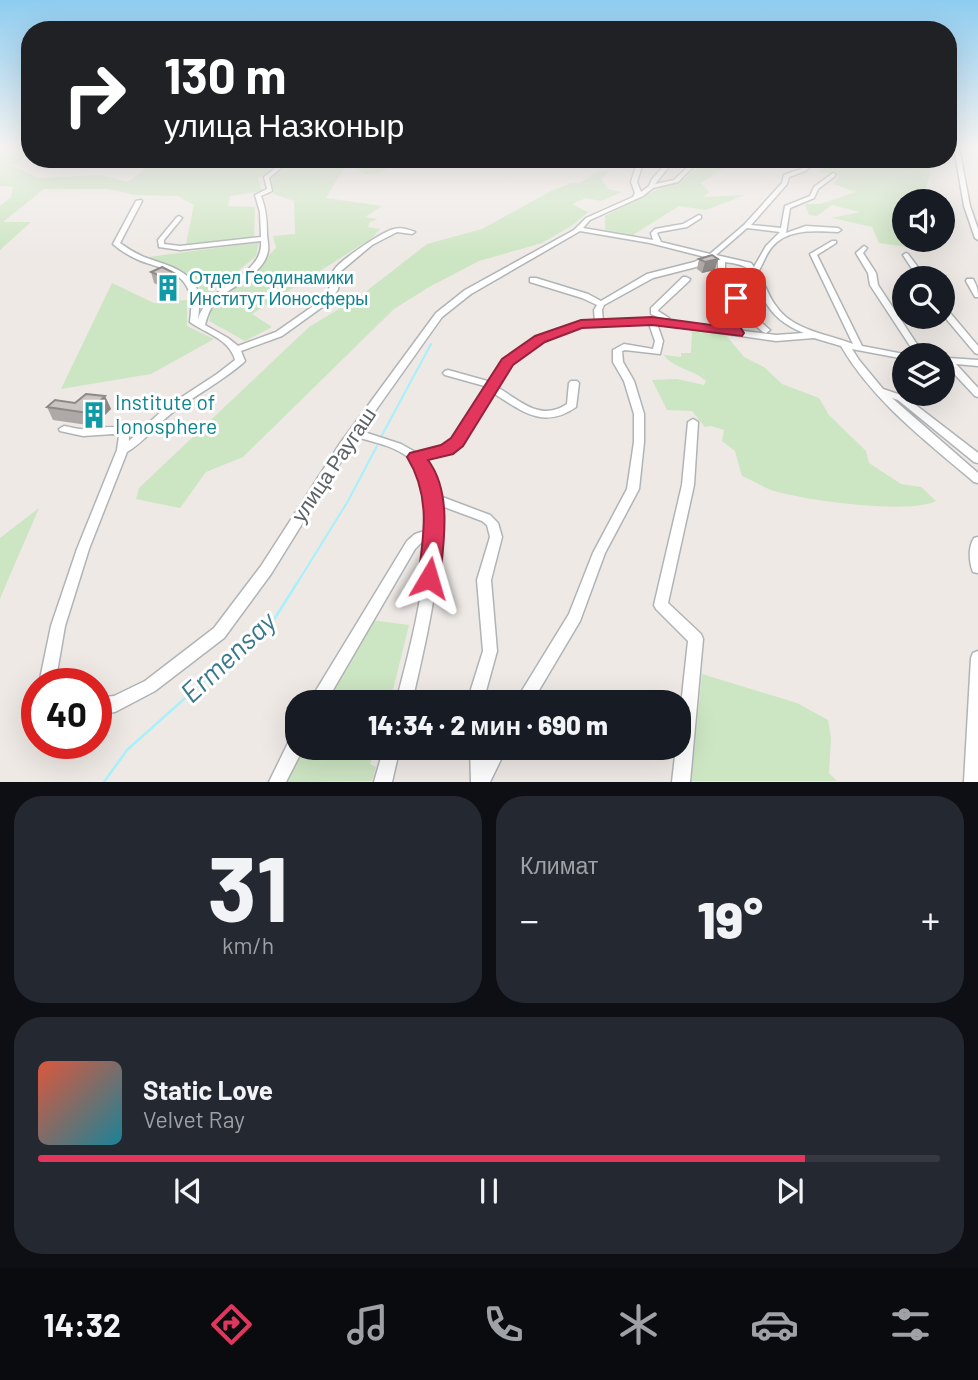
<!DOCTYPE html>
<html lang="ru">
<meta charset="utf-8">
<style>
body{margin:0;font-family:Barlow,sans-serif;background:#242831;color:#f1f3f6;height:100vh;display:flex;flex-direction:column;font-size:26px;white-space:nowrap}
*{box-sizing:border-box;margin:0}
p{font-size:23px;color:#9ea1a6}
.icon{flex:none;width:38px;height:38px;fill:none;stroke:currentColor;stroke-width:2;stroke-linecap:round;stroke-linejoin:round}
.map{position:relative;height:782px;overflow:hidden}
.sheet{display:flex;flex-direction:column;gap:14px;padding:14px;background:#0d0f14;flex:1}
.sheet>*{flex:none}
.banner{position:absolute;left:21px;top:21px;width:936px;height:147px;border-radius:28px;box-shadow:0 7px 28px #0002;background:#202124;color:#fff;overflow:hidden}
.controls{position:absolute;left:892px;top:189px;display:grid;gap:14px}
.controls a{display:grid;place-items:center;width:63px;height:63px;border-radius:50%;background:#171b24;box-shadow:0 7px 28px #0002;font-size:35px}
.speed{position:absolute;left:21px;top:668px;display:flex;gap:14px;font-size:35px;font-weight:700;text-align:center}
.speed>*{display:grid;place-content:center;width:91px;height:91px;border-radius:50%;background:#171b24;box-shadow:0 7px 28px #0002;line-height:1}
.speed .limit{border:10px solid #d22;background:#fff;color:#111}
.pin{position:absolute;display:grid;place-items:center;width:60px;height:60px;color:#fff;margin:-30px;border-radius:14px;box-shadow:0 4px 10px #0006}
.me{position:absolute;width:77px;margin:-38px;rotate:7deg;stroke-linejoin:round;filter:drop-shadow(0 0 5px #0008)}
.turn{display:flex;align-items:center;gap:24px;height:147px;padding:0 28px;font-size:32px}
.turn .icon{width:91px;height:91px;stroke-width:2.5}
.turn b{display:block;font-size:49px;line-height:60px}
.big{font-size:52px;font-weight:800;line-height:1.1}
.sheet .widget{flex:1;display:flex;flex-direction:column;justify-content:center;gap:10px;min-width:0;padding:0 24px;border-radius:28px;background:#242831}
.sheet .dial{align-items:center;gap:0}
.dial b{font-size:91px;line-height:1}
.song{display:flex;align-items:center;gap:21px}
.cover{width:84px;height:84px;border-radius:10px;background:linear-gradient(135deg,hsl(10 70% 55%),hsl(190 70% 35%))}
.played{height:7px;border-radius:4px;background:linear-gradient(90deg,#e3365d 85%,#363941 85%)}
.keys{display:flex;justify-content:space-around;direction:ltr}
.heat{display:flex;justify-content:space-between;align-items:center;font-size:38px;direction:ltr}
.sheet .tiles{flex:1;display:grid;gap:14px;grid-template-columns:1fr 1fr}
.widget:last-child{grid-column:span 2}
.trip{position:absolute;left:285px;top:690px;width:406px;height:70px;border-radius:28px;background:#171b24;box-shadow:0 7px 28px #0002;font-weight:800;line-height:70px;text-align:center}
.dock{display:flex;height:112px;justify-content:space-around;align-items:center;background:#090b0e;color:#9ea1a6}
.dock .icon{width:49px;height:49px}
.dock .current{color:#e3365d}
.dock b{font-size:32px;color:#f1f3f6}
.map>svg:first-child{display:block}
</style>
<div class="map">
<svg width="978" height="782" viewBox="0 0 978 782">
<rect width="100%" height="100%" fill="#eee9e5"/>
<!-- green -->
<path fill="#cce5c2" d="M 0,148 L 24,154 L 25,157 L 13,166 L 39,178 L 100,175 L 128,182 C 142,174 146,163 161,159 L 285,159 L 271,172 L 258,178 L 262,191 L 230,196 L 228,206 L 255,207 L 254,237 L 186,244 L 194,205 L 178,196 L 135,195 L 108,189 L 44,189 L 3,222 L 31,222 L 0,250 L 0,206 L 11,197 L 13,187 L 0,186 Z
M 296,159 L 386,159 L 387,169 C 373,178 362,177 352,162 L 345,166 L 326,198 L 382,206 L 365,217 L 378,219 L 370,222 L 368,227 L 380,229 L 372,238 L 252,314 L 272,327 L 245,341 L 209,321 L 211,311 L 276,248 L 273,236 L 295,234 L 294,201 L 274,194 L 271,179 Z
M 705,159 L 736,159 L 701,183 L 709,192 L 703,197 L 745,195 L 706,210 L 679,206 L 633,235 L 605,230 L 605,216 C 621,208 638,198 654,191 C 682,180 684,183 705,159 Z
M 834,159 L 925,161 L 930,172 L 926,189 L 931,201 L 905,201 L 905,240 L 930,240 L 927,250 L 879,243 L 872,227 L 832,218 L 860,212 L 832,205 L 817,216 L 809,215 L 805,204 L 820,204 L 856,192 L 834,184 L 839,177 L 835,173 L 819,173 Z
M 610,170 L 601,179 L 608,189 L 622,192 L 601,201 L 586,198 L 572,204 L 588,212 L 573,225 L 542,243 L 479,261 L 429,287 L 394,309 L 243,457 L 206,472 L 180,508 L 136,499 L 139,488 L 309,327 L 359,297 L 427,244 L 482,229 L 551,191 L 571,183 L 581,183 L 594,173 Z
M 259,242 L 256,256 L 204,300 C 195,270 175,268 149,257 Z
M 112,283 L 154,303 L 187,300 L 187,326 L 214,339 L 151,374 L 61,389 Z
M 697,329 L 725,334 L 744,357 L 764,367 L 782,384 L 819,398 L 829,415 L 866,451 L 869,463 L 901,484 L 921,487 L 936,501 C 910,515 801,500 771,490 C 761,486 752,480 742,476 L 735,451 L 722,441 L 724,430 L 711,426 L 705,427 L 692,411 L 667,410 L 652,380 L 677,379 L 704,385 L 706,381 C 693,369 674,369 664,355 L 681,357 L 681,353 L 691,353 L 692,331 Z
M 39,508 L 1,596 L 0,600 L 0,538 Z
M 371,620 L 409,625 L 390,702 L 323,702 Z
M 702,674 L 797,703 L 828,720 L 831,738 L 829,773 L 837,781 L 691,781 Z
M 298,747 L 375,747 L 370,764 L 376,767 L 372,781 L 281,782 Z"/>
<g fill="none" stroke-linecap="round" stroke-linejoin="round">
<!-- stream-far1 -->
<path stroke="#a7f0fc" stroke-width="2" d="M 381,437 L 431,344
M 296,585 L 348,501 L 377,446"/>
<!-- stream -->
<path stroke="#a7f0fc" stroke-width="2.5" d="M 104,782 L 127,750 L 275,618 L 297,583"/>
<defs>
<path id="minor" d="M 954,148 L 959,148 L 970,206 L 978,229 L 978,240 L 975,238 L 964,206 Z
M 287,159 L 292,159 L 269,178 L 272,191 L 261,196 C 266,209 267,220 267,234 C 267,239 269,245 268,251 C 263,277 229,285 214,304 C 209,311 207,317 205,325 L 228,338 L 238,346 L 276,332 L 326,297 C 331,288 330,278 334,270 C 339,261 383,231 394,229 C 400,227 410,230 415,232 L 412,234 L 397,232 L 372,245 L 341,271 L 338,289 L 332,300 L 282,336 L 241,351 L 245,361 L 243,363 C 221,382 195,395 172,413 C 156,425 144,442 127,452 L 89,549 L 65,626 L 55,684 L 39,684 L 51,626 L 77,549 L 117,450 L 119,436 L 113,434 L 83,436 L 60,431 L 59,429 L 64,426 C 71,427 79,430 86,429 C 99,429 131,420 129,441 L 165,408 L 217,374 L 235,360 C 230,339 205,333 190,322 C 191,311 193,299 188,289 C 181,271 157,267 141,261 C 131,257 121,251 113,244 L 136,201 L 141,200 L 142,201 L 120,243 C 128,249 135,253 144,257 C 162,264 186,268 196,287 C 201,298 199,309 198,320 C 207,284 264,277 261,241 L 180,250 L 159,247 L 158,240 L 177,217 L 179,216 L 182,218 L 164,240 L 164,244 L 180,246 L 261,237 L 260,212 L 255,195 L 267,189 L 264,177 Z
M 633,159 L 638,159 L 642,166 L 637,182 L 641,192 L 649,186 L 652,179 L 670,159 L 675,159 L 655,184 L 674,180 L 696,159 L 701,159 L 678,182 L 653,188 L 643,196 L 590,220 L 583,228 L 653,240 L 651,233 L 655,229 L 683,224 L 699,215 L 701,216 L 701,218 L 687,227 L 659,232 L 657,233 L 661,242 L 710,254 L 744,225 L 782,183 L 784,175 L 801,169 L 814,159 L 819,159 L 805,171 L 789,177 L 787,184 L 751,225 L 781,228 L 785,206 L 810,196 L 814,187 L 833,173 L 835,174 L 835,176 L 818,189 L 814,198 L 790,208 L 786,233 L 806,226 L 838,228 L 841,230 L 838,232 C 816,231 788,228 772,247 C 766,254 763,264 758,272 C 765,283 768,296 776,306 C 793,331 828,334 853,344 L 810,254 L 832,241 L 836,241 L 836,243 L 817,255 L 862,346 L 909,355 L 905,355 L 905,359 L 852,349 L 859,360 L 883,389 L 904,396 L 978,453 L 978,463 L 974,462 L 898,400 L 892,398 L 978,473 L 978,483 L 974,482 C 926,441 873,401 841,346 L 814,338 L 776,341 L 657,324 L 663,341 L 660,354 L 625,350 L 622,351 L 623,362 L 634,381 L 644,414 L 644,442 L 639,489 L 605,553 L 580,621 L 532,702 L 515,702 L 569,614 L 593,553 L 627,489 L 634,442 L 634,414 L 624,381 L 613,362 L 613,350 L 624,344 L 653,349 L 655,341 L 649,324 L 582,326 L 543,341 L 511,365 L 497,387 C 521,401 540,422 567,404 L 569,383 L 571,381 L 577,381 L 579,383 L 576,407 C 543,430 522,411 493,393 L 461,444 L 451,452 L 423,459 L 435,481 L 437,495 L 490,515 L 498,523 L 502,537 L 491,580 L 497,651 L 483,702 L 467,702 L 483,651 L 477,580 L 490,537 L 487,525 L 482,521 L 439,505 C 442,523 440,540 439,558 C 434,607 423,654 412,702 L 396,702 C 410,649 424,595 427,540 L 423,541 L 415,549 L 326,702 L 309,702 L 407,541 L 415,534 L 428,530 C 428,508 427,472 408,457 C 394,446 374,442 356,437 L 271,574 L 224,638 L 155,691 L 115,712 L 96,714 L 96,698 L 114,696 L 145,681 L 214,628 L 261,566 L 339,445 L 436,313 L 465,290 L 574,230 L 586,218 L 633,197 L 635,193 L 631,182 L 636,166 ZM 747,228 L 780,232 L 766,246 L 754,267 L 751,263 L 716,255 ZM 580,231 L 650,243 L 705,257 L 694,262 L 647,274 L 601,301 L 588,294 L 536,278 L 530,278 L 530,282 L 582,298 L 597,305 L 594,310 L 595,321 L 578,322 L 537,337 L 505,361 L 491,382 L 448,370 L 445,371 L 443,373 L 445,375 L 488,387 L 453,440 L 443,446 L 417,453 L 401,444 L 361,431 L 442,317 L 471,294 ZM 713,258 L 718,260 L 718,283 L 724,283 L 725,281 L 725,262 C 732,263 741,264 747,268 C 756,274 759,288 763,297 C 771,315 786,326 804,333 L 776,335 L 736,330 L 734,322 L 740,312 L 763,332 L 766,333 L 770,330 L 743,306 L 734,285 L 730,283 L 726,285 L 735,307 L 726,322 L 729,329 L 665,320 L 669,318 L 658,311 L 659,309 L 689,281 L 690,279 L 686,277 L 683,277 L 651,308 L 651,314 L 664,320 L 652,319 L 603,321 L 602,310 L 604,305 L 653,278 L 700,266 Z
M 864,246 L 867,248 L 863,253 L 876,273 L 878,285 L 924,355 L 916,355 L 870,285 L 868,273 L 856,253 Z
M 906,253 L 908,254 L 926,278 L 918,278 L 903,255 Z
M 967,279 L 973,279 C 977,286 978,290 978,297 L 975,297 L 966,281 Z
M 943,308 L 946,308 L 978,346 L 978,354 L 975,353 L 943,315 Z
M 948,358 L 978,360 L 978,366 L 956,364 L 978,388 L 978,397 L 975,396 L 944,363 L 944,359 Z
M 693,419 L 698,422 L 694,485 L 668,603 L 701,634 L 703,639 L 690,782 L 672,782 L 676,747 L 679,747 L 679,724 L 688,641 L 656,609 L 654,605 L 682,485 L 688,422 Z
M 978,537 L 978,573 L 973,572 C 969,562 968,547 974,538 Z
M 978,651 L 978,782 L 964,782 L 971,658 L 973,653 Z
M 298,733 L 298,747 L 304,747 L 286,782 L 269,782 L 292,735 Z
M 384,747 L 400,747 L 392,782 L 374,782 Z
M 470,747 L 486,747 L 487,753 L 490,747 L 507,747 L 490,782 L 471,782 Z"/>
</defs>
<!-- minor casing -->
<use href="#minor" stroke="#b0b4b7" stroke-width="3"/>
<!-- minor -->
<use href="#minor" fill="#fff" fill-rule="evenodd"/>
</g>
<!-- wall -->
<path fill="#aea9a7" d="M 699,259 L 715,270 L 702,273 L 697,269 Z
M 151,272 L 177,284 L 166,289 L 154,283 Z
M 105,396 L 111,409 L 94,426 L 53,420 L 47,407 L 75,403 Z"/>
<!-- shaded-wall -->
<path fill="#8d8988" d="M 718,259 L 715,270 L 702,273 L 705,262 Z
M 174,273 L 177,284 L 166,289 L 163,277 Z
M 105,396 L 111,409 L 94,426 L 88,413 Z"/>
<!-- building -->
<path fill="#cac4c2" stroke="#8d8988" stroke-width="2" d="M 712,255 L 718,259 L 705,262 L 699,259 Z
M 162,267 L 174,273 L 163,277 L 151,272 Z
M 86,394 L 105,396 L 88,413 L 47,407 L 55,400 L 75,403 Z"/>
<!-- sky -->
<linearGradient id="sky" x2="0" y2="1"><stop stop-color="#8eccf0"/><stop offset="0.57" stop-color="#f7f5f3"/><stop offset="1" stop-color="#f7f5f3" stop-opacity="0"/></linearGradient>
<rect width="978" height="258" fill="url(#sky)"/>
<!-- route -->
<path fill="#e3365d" stroke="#94233c" stroke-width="2" d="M 736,294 L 740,295 L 745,307 L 737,322 L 744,333 L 742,336 L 652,325 L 582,328 L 545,342 L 513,365 L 463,446 L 453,454 L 428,460 C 452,492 444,541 440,578 L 437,585 L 429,588 L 421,585 L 418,578 C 424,535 431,496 407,457 L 410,453 L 441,445 L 451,438 L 502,359 L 535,336 L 581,320 L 652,317 L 726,327 L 723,322 L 732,307 L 729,298 Z"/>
<!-- icons -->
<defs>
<symbol id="building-bare" viewBox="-9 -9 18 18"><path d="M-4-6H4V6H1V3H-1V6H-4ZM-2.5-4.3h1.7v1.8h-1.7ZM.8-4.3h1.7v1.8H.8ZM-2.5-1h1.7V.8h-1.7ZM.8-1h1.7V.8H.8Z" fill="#0f9aa8" stroke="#fff" stroke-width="2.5" paint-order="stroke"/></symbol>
</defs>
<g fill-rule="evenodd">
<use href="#building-bare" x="149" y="269" width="38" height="38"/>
<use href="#building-bare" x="75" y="396" width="38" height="38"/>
</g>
<g text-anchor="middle" stroke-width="6" stroke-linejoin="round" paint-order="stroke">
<!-- far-culture labels -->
<g font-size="18" fill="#0d838f" stroke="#fff" text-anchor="start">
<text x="189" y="284">Отдел Геодинамики<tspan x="189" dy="21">Институт Ионосферы</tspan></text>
</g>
<!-- culture labels -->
<g font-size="21" fill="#0d838f" stroke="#fff" text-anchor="start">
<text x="115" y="410">Institute of<tspan x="115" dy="24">Ionosphere</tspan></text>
</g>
<!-- street labels -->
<g font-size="21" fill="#5c6265" stroke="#fff">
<text transform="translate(334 465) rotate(-56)" y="7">улица Раугаш</text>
</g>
<!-- near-water labels -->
<g font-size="28" font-style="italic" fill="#39798b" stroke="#fff">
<text transform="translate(228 657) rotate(-43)" y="10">Ermensay</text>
</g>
</g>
</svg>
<div class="controls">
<a><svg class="icon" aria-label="sound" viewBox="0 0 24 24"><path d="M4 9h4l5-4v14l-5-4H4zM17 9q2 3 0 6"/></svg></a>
<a><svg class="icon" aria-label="search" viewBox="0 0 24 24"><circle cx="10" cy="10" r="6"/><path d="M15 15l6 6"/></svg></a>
<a><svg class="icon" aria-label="layers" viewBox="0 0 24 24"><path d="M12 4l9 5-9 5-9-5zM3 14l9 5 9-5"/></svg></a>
</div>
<div class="speed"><div class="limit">40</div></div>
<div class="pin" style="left:736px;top:298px;background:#d93025"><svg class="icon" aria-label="arrive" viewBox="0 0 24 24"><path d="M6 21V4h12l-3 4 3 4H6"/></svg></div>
<svg class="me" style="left:429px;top:578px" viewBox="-20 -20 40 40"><path d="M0-17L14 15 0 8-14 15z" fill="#e3365d" stroke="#fff" stroke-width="4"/></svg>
<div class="trip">14:34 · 2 мин · 690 m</div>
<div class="banner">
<div class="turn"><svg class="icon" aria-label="right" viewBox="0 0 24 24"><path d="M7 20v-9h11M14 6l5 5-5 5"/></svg><div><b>130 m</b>улица Назконыр</div></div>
</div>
</div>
<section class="sheet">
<div class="tiles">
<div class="widget dial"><b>31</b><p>km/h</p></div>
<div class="widget"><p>Климат</p>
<div class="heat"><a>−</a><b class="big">19°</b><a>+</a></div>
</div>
<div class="widget">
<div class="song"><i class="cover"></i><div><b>Static Love</b><p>Velvet Ray</p></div></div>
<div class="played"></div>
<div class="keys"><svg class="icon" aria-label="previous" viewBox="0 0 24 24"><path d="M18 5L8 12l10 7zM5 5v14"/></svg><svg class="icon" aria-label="pause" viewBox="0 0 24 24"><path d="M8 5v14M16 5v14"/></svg><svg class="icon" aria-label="next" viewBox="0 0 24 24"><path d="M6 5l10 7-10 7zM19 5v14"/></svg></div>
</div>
</div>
</section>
<nav class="dock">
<b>14:32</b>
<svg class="icon current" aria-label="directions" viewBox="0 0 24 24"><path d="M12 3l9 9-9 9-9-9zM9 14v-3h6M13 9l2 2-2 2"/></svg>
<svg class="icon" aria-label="music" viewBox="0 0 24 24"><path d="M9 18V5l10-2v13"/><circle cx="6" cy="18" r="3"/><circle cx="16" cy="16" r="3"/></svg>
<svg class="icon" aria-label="phone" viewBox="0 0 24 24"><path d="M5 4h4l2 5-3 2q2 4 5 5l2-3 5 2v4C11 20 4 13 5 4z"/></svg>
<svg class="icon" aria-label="climate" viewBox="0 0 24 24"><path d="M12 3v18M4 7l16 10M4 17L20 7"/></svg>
<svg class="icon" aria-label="car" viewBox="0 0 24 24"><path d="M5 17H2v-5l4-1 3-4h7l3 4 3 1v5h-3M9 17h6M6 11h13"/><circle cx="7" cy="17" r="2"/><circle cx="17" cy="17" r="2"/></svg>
<svg class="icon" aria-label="filters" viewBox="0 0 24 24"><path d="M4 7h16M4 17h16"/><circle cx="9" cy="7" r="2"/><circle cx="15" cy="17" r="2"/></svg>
</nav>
